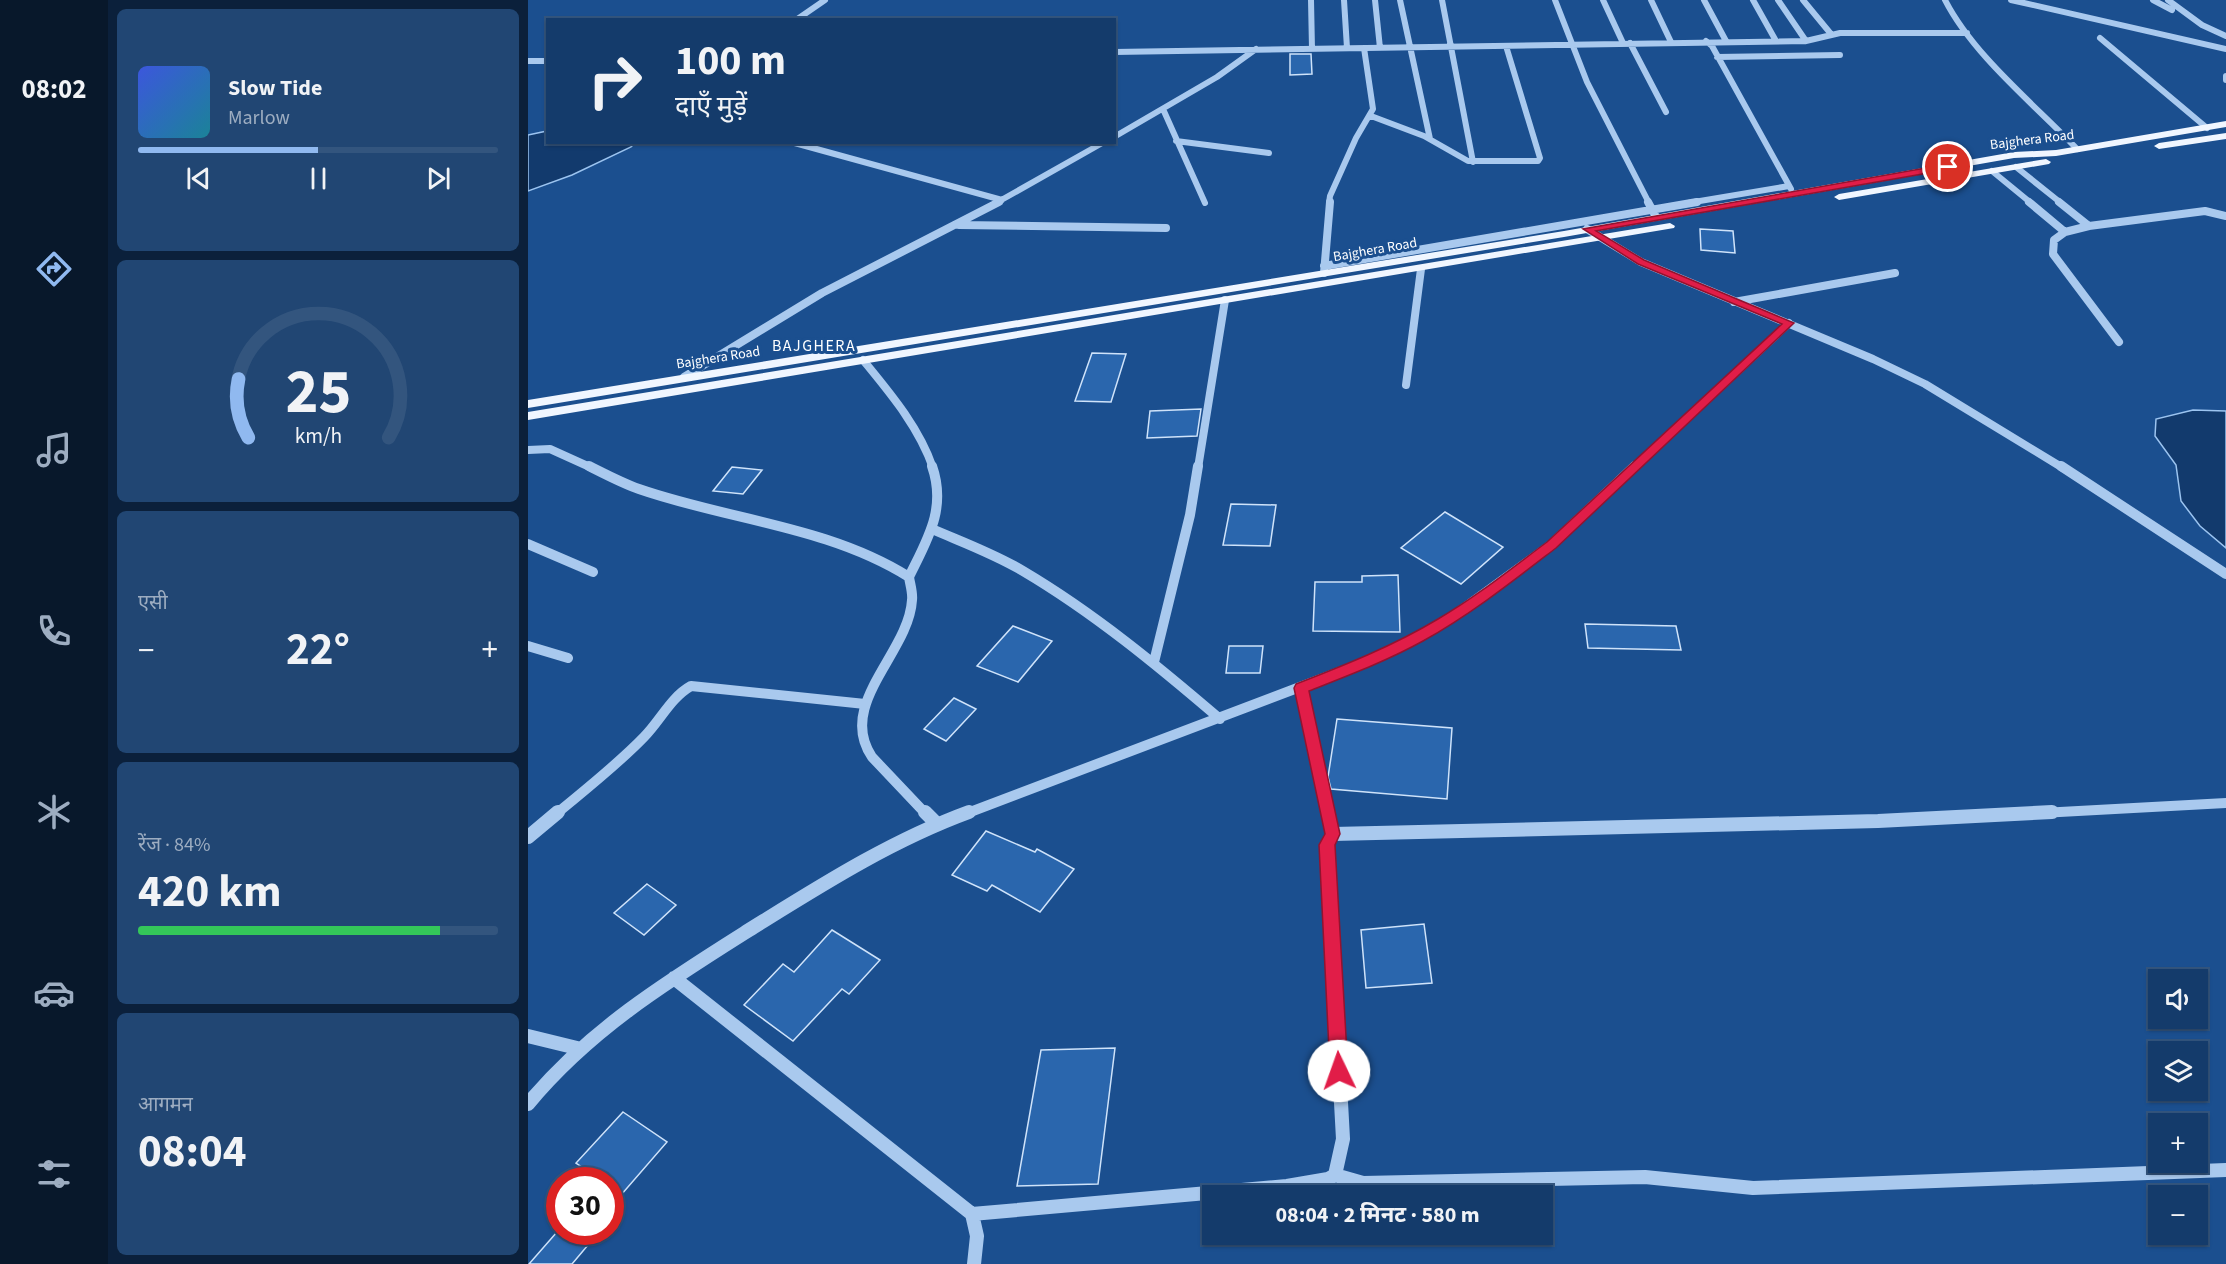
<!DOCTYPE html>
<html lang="hi">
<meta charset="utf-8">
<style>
body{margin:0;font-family:"Source Sans 3","Noto Sans Devanagari",sans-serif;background:#214673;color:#f1f3f6;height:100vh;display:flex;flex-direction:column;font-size:22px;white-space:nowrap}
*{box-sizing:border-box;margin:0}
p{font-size:20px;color:#9dadc1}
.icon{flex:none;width:33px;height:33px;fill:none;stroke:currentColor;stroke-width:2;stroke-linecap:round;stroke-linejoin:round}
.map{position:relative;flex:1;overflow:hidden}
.drawer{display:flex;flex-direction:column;gap:9px;padding:9px;background:#0b203b;width:420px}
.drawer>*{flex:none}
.banner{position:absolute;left:18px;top:18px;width:570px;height:126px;border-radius:0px;box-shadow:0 2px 4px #0004,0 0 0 2px #33557e;background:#143b6b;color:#f1f3f6;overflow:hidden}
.tools{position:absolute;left:1620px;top:969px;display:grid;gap:12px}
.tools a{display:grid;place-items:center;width:60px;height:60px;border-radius:0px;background:#143b6b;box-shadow:0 2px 4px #0004,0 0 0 2px #33557e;font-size:30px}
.speed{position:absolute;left:18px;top:1167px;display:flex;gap:12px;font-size:30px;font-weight:700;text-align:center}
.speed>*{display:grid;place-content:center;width:78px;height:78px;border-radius:50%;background:#143b6b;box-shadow:0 2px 4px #0004,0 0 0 2px #33557e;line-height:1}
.speed .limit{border:9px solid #d22;background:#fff;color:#111}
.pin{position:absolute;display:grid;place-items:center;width:51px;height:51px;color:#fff;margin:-26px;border:3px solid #fff;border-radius:50%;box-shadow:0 2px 6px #0007}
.me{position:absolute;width:66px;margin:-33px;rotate:357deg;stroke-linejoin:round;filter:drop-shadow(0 0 4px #0008)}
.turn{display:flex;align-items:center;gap:21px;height:126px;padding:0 30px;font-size:27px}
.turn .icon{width:78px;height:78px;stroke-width:2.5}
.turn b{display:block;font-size:42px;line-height:51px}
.big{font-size:45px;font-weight:700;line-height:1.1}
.drawer .widget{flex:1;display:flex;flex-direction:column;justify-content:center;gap:9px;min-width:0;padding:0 21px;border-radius:9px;background:#214673}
.drawer .dial{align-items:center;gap:0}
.dial svg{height:156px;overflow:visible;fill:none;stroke:#33557e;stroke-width:7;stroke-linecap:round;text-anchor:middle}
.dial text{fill:#f1f3f6;stroke:none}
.song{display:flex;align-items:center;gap:18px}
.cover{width:72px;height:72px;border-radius:9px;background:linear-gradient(135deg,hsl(230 70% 55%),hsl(190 70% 35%))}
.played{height:6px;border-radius:3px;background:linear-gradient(90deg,#90b9f0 50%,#33557e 50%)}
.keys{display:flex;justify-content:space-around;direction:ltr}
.heat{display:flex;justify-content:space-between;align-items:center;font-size:33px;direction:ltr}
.charge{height:9px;border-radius:4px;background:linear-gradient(90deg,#34c759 84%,#33557e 0)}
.trip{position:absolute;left:674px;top:1185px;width:351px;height:60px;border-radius:0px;background:#143b6b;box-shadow:0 2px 4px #0004,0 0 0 2px #33557e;font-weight:700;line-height:60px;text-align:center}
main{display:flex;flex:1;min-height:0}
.tabs{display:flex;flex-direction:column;width:108px;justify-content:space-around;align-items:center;background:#08182b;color:#9dadc1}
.tabs .icon{width:42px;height:42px}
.tabs .selected{color:#90b9f0}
.tabs b{font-size:27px;color:#f1f3f6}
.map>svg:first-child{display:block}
</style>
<main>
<nav class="tabs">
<b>08:02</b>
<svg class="icon selected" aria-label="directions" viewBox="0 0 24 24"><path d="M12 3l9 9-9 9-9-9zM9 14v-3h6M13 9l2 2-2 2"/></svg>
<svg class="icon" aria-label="music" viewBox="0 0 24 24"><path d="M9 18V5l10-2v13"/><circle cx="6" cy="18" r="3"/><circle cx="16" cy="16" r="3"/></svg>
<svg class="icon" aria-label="phone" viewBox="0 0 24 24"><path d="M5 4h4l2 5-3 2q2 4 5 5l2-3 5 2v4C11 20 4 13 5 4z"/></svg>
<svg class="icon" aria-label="climate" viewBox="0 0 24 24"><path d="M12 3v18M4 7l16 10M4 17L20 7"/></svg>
<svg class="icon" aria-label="car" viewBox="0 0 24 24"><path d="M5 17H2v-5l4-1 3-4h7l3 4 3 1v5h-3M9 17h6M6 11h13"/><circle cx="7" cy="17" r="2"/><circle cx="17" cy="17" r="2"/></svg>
<svg class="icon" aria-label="filters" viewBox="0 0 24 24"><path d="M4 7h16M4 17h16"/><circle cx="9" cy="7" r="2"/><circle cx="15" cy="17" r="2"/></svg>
</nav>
<section class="drawer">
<div class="widget">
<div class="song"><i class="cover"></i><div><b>Slow Tide</b><p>Marlow</p></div></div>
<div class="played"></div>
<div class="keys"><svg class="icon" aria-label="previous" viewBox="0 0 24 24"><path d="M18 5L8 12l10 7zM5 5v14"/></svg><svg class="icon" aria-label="pause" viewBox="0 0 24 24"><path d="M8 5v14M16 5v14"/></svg><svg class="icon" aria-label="next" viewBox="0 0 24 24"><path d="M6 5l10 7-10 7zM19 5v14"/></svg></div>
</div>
<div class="widget dial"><svg viewBox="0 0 100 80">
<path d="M14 69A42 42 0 1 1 86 69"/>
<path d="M14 69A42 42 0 0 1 9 39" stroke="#90b9f0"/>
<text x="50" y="56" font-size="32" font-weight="700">25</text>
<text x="50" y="72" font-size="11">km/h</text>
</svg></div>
<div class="widget"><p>एसी</p>
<div class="heat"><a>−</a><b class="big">22°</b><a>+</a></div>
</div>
<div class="widget"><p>रेंज · 84%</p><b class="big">420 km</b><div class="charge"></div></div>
<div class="widget"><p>आगमन</p><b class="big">08:04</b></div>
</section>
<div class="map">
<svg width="1698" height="1264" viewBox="0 0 1698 1264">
<rect width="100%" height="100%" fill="#1b4f8f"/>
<!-- water -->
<path fill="#123a6d" stroke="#9cc4f0" stroke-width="1.5" d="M 19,131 L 20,142 L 107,143 L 103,147 L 44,175 L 0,191 L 0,135 Z
M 1665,410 L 1698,411 L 1698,548 L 1672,526 L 1653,501 L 1648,465 L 1627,436 L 1628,419 Z"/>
<!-- building -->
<path fill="#2a66ad" stroke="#cfe3fa" stroke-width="1.5" d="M 762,54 L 783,54 L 784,74 L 762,75 Z
M 1172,229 L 1205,231 L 1207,253 L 1173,250 Z
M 564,353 L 598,354 L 583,402 L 547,401 Z
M 673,409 L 669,436 L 619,438 L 622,411 Z
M 204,467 L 234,470 L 215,494 L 185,491 Z
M 703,504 L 748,505 L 742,546 L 695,545 Z
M 917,512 L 975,547 L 933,584 L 873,548 Z
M 870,575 L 872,632 L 785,631 L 787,582 L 834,582 L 834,576 Z
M 1057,624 L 1148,626 L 1153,650 L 1060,648 Z
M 485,626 L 524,641 L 490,682 L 449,666 Z
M 701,646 L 735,646 L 732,673 L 698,673 Z
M 426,698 L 448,709 L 418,741 L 396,729 Z
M 809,719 L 924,728 L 919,799 L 803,789 L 800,777 Z
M 458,831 L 507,852 L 509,849 L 546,869 L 512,912 L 464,885 L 459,891 L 424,875 Z
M 119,884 L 148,905 L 116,935 L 86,913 Z
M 896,924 L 904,983 L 838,988 L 833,930 Z
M 304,930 L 352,960 L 321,994 L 314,989 L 265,1041 L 216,1005 L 255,964 L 266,972 Z
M 587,1048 L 570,1184 L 489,1186 L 513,1050 Z
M 95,1112 L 139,1142 L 93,1195 L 82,1187 L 82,1180 L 73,1180 L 48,1163 Z
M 29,1232 L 71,1232 L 44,1264 L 1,1264 Z"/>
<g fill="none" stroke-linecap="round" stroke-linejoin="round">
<!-- minor-far3 -->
<path stroke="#a9c9ee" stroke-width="6" d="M 783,0 L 784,49
M 816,0 L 819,48
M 847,0 L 852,48
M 872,0 L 902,139
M 914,0 L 945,162
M 1027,0 L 1059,82 L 1121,203
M 1075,0 L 1095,43
M 1123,0 L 1143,42
M 1176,0 L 1198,41
M 1225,0 L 1248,41
M 1250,0 L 1278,41
M 1275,0 L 1303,34
M 1417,0 C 1445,55 1506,104 1549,149
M 1483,0 L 1698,49
M 1625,0 L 1644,10
M 1640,0 L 1674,25 L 1698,36
M 268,20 L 297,0
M 1572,38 L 1679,128
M 1178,41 L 1184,46 L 1263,189
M 1102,43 L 1138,112
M 586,52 L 1278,41 L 1312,33 L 1439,33
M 1189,57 L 1312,55
M 0,61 L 20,61
M 1698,76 L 1698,80
M 635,109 L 677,203
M 843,116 L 896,136 L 940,161 L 1010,161 L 1012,158 L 978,46
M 586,137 L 689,77 L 728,49
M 648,141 L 741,153
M 263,142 L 474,200
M 1488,167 L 1533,203
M 1464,171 L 1503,203
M 468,203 L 576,142
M 801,203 L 802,196 L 828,138 L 845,109 L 836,48
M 1160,203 L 1261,186"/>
<!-- minor-far2 -->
<path stroke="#a9c9ee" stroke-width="8" d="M 1120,202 L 1127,215
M 1501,202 L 1537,232
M 1531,202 L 1561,226
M 431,225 L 638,228
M 1059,229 L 1113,262 L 1345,359 L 1397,384 L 1535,468
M 796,266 L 1169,202
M 796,273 L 802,202
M 1206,302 L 1367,273
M 1591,342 L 1525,254 L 1526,240 L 1537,232 L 1561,226 L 1677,211 L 1698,216
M 335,360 C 362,393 391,427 405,468
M 156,377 L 294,293 L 471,202
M 878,385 L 893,269
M 0,450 L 22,449 L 64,468
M 670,468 L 697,300
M 1106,468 L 1261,323"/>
<!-- minor-far1 -->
<path stroke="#a9c9ee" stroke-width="10" d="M 61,466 C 77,474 94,483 111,489 C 200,520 300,526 381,577 C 382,584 385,593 384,600 C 381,653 308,704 344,757 L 398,814
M 1533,466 L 1698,574
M 404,529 C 434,542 467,554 495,571 C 566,613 630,666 692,719
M 0,544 L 65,572
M 381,577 C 399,540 419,509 404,466
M 0,646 L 40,658
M 626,662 L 662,515 L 670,466
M 773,688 L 801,814
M 28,814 C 58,789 89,765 116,737 C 132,721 143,697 163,686 L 337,704
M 437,814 L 851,657 L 917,622 L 1023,545 L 1107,466
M 1495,814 L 1698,803"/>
<!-- minor -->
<path stroke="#a9c9ee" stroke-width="14" d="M 397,812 L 409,824
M 800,812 L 805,834
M 0,837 L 30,812
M 146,978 L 444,1214 L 449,1236 L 446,1264
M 0,1036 L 49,1048
M 0,1104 C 61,1030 140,981 221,930 C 292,886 362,841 441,812
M 807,1175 L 835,1183 L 1117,1177 L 1225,1188 L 1698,1170
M 444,1214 L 759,1186 L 800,1179 L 807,1175 L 815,1139 L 799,845 L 805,834 L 1350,821 L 1524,812"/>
<!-- major -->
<path fill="#f0f6ff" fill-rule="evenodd" d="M 1698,121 L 1698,127 L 1528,156 L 1486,158 L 1036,237 L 0,408 L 0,400 L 1036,231 L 1486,152 L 1528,150 Z
M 1698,133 L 1698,139 L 1631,149 L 1626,146 L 1631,143 Z
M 1518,159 L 1523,162 L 1521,164 L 1311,200 L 1306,197 L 1311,194 Z
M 1142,223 L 1147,226 L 1146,228 L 0,420 L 0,412 Z"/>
</g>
<!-- route -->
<path fill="#e11d48" stroke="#92132f" stroke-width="1.5" d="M 1420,164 L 1423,165 L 1423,169 L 1068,231 L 1116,260 L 1266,323 L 1028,548 C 985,581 942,615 895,641 C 859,661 819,676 781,691 L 812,834 L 807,845 L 820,1071 L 818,1078 L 811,1081 L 805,1078 L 802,1071 L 791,845 L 797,834 L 766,688 L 768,684 C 817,665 865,646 910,619 C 948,597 984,568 1019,542 L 1254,324 L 1110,264 L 1055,229 Z"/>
<g text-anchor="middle" stroke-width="6" stroke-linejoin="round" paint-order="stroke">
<!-- far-street labels -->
<g font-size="14" fill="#fff" stroke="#1b4f8f">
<text transform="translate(1504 139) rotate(-7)" y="5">Bajghera Road</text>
<text transform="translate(847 249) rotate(-10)" y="5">Bajghera Road</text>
<text transform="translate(190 357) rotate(-9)" y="5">Bajghera Road</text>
</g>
<!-- far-quarter labels -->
<g font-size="16" letter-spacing="1.5" fill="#fff" stroke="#1b4f8f">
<text x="286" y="351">BAJGHERA</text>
</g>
</g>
</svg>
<div class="tools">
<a><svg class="icon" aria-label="sound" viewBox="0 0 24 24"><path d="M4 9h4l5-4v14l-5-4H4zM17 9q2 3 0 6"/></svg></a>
<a><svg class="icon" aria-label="layers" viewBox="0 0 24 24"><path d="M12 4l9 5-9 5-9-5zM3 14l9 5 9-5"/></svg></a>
<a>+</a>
<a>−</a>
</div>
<div class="speed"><div class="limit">30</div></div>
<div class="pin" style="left:1420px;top:167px;background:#d93025"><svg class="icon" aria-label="arrive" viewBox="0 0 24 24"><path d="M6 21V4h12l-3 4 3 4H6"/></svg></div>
<svg class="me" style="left:811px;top:1071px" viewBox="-20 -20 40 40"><circle r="19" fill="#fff"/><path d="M0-13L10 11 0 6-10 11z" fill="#e11d48"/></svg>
<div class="trip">08:04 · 2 मिनट · 580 m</div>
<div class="banner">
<div class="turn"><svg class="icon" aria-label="right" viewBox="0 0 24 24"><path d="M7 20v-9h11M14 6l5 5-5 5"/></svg><div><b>100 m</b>दाएँ मुड़ें</div></div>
</div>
</div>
</main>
